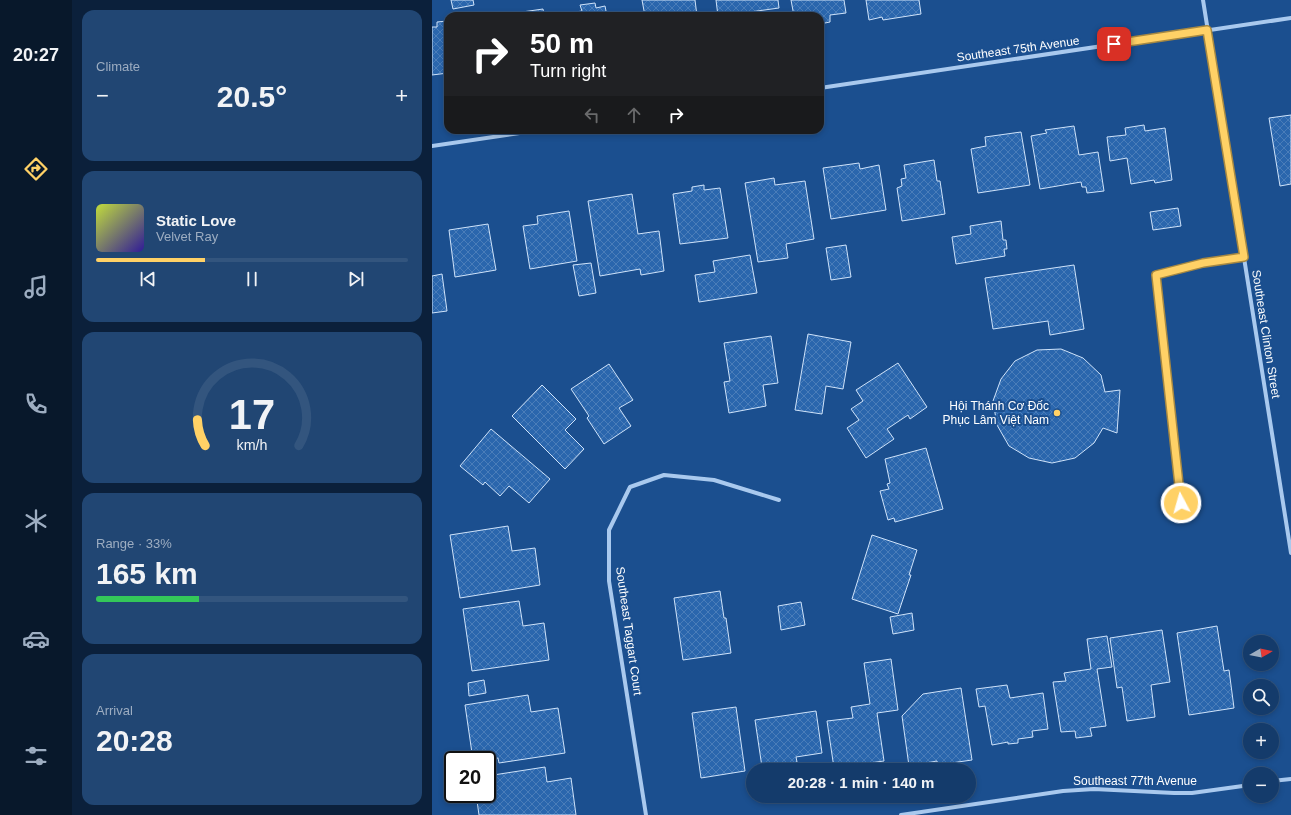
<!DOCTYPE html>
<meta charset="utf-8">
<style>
body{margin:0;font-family:Helvetica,sans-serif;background:#214673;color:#f1f3f6;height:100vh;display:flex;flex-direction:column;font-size:15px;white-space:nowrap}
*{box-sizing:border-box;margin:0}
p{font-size:13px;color:#9dadc1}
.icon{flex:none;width:22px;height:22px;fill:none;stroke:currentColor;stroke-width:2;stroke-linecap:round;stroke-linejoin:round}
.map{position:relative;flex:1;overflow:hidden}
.panel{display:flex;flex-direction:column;gap:10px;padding:10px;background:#0b203b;width:360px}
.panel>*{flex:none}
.guide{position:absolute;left:12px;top:12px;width:380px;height:122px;border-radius:12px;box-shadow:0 2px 6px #0003,0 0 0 1px #33557e;background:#202124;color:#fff;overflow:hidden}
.needle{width:26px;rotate:81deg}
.tools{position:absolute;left:811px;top:635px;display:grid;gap:8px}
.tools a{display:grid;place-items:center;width:36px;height:36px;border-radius:50%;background:#143b6b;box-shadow:0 2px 6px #0003,0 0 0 1px #33557e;font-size:20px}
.speed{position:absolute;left:12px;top:751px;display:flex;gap:8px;font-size:20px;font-weight:700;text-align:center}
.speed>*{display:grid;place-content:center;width:52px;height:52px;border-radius:50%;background:#143b6b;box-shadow:0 2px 6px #0003,0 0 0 1px #33557e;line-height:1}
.speed .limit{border:2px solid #111;border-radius:6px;background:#fff;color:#111}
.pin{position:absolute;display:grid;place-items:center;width:34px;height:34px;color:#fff;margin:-17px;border-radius:8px;box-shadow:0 2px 6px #0006}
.me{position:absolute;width:44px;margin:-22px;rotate:354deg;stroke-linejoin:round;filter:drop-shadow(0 0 3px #0008)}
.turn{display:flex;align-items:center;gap:14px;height:84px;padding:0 20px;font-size:18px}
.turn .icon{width:52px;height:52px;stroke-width:2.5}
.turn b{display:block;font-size:28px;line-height:34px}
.lanes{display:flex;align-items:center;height:38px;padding:0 20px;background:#0003;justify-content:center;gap:20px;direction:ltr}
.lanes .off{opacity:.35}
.big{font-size:30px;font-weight:800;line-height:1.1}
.panel .tile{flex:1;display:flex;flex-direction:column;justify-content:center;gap:6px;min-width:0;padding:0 14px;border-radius:12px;background:#214673}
.panel .dial{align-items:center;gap:0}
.dial svg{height:104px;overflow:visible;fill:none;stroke:#33557e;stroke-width:7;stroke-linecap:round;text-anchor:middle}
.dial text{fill:#f1f3f6;stroke:none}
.song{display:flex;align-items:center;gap:12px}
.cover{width:48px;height:48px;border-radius:6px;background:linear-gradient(135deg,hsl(70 70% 55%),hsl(250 70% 35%))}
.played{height:4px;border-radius:2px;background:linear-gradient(90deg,#ffd166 35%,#33557e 35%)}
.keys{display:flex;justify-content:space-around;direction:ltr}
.heat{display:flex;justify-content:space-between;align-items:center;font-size:22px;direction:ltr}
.charge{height:6px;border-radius:3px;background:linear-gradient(90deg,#34c759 33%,#33557e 0)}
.trip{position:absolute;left:314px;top:763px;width:230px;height:40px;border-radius:20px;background:#143b6b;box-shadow:0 2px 6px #0003,0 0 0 1px #33557e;font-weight:800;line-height:40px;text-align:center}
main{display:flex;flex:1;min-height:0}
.dock{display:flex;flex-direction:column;width:72px;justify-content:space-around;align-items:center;background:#08182b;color:#9dadc1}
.dock .icon{width:28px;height:28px}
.dock .active{color:#ffd166}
.dock b{font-size:18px;color:#f1f3f6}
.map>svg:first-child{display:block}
</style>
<main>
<nav class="dock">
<b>20:27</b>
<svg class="icon active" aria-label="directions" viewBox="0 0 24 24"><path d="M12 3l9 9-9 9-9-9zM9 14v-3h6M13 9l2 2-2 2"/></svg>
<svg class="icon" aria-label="music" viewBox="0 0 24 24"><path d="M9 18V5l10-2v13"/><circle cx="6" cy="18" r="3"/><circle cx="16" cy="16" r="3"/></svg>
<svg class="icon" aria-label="phone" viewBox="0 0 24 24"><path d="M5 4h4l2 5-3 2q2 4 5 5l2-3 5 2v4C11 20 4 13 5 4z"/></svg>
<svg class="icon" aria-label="climate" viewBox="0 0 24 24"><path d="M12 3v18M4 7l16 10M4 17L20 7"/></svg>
<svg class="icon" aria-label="car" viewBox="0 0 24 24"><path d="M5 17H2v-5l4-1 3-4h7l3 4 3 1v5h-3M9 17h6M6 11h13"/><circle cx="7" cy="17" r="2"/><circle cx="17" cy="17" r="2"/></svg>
<svg class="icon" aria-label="filters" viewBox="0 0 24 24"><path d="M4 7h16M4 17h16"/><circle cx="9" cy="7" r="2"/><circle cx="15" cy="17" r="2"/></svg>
</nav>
<section class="panel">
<div class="tile"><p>Climate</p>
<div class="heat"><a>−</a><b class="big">20.5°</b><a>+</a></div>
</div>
<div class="tile">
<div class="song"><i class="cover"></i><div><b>Static Love</b><p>Velvet Ray</p></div></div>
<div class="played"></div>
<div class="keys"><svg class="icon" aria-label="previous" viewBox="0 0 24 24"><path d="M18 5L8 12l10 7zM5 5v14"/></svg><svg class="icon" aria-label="pause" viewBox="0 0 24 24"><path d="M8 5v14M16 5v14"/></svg><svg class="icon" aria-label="next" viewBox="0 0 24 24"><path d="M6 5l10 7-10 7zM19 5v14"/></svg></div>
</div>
<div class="tile dial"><svg viewBox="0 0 100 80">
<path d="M14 69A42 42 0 1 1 86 69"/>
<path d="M14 69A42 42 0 0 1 8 49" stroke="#ffd166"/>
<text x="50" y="56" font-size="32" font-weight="700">17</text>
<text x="50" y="72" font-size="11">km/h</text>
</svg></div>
<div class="tile"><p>Range · 33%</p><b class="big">165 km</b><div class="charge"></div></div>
<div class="tile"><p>Arrival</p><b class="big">20:28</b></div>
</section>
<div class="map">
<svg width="859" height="815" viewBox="0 0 859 815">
<defs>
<pattern id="building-cross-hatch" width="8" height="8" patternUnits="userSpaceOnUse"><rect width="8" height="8" fill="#2a66ad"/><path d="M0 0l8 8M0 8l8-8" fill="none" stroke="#4a7db9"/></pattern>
</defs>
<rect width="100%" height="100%" fill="#1b4f8f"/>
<!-- building -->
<path fill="url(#building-cross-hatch)" stroke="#cfe3fa" d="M 19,0 L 41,0 L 42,5 L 21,9 Z
M 210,0 L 263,0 L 265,16 L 213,16 Z
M 284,0 L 346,0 L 347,8 L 318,12 L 319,16 L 286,16 Z
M 359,0 L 412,0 L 414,13 L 398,15 L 398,22 L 388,24 L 388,16 L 362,16 Z
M 434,0 L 487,0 L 489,14 L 451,20 L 450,17 L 437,20 Z
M 163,3 L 164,8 L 173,6 L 175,16 L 124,16 L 124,15 L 150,11 L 148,5 Z
M 111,9 L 112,16 L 62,16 Z
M 15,21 L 16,73 L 0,75 L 0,27 L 5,27 L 5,22 Z
M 859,115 L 859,184 L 848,186 L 837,118 Z
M 712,125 L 713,131 L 733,128 L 740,180 L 723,183 L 722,180 L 699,184 L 695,158 L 678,161 L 675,137 L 694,135 L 693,128 Z
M 642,126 L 647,155 L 666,152 L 672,191 L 655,193 L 654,187 L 650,187 L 649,182 L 608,189 L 599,136 L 615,133 L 613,130 Z
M 589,132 L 598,185 L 546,193 L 539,149 L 554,146 L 553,137 Z
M 502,160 L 505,181 L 508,181 L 513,214 L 470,221 L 465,188 L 470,186 L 469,179 L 474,178 L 472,165 Z
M 427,163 L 428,169 L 447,165 L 454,210 L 399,219 L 391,168 Z
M 342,178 L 343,185 L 373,181 L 382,239 L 354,244 L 356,258 L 326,262 L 313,183 Z
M 272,185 L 272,190 L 288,188 L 296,238 L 248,244 L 241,194 L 260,191 L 260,187 Z
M 200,194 L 206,234 L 227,231 L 232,271 L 209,275 L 208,269 L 168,276 L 156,201 Z
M 746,208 L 749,226 L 721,230 L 718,212 Z
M 137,211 L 145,261 L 98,269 L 91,226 L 106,224 L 105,216 Z
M 569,221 L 571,240 L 574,240 L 575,249 L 572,249 L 573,256 L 524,264 L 520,237 L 539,234 L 538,226 Z
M 56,224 L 64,270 L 23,277 L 17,230 Z
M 414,245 L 419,277 L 399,280 L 394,248 Z
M 318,255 L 325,293 L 267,302 L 263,275 L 283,272 L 281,261 Z
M 159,263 L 164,293 L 147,296 L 141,265 Z
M 642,265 L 652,329 L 618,335 L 616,321 L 561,329 L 553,278 Z
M 10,274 L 15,311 L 0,313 L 0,276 Z
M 376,334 L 419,342 L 411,389 L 394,386 L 390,414 L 363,410 Z
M 339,336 L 346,383 L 331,385 L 334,406 L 297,413 L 292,382 L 298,381 L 292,343 Z
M 629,349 L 651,358 L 669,375 L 673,392 L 688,390 L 685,433 L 671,428 L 662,443 L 643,458 L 620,463 L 597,458 L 577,446 L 565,425 L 561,401 L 569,379 L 583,361 L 605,350 Z
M 466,363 L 495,407 L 478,419 L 476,415 L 455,429 L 462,439 L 434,458 L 415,428 L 427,420 L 419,409 L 431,401 L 424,390 Z
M 177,364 L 201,400 L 187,408 L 199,426 L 172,444 L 155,418 L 157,416 L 139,389 Z
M 110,385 L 144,419 L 133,430 L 152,449 L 133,469 L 80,416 Z
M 59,429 L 118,479 L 97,503 L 77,486 L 68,496 L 53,482 L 51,485 L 28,466 Z
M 494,448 L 511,509 L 463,522 L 462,518 L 456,520 L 448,491 L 457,489 L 455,484 L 458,483 L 453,459 Z
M 76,526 L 80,551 L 103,548 L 108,585 L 28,598 L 18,535 Z
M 440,535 L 485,550 L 477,575 L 479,575 L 466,614 L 420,599 Z
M 288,591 L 292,618 L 294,618 L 299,653 L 251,660 L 242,598 Z
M 87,601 L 91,626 L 112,623 L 117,660 L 40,671 L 31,609 Z
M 369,602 L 373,625 L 349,630 L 346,606 Z
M 480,613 L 482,630 L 461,634 L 458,617 Z
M 785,626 L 792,671 L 797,670 L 802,708 L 757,715 L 745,633 Z
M 730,630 L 738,682 L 719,685 L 723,717 L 695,721 L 690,687 L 685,688 L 678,638 Z
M 675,636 L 680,667 L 665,669 L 674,726 L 658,728 L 660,736 L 644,738 L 643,731 L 629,732 L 621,682 L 634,681 L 632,673 L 659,669 L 655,639 Z
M 459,659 L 466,710 L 445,713 L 452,761 L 437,763 L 438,770 L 418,770 L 418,766 L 402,768 L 395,721 L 421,718 L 419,707 L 438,704 L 432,663 Z
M 52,680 L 54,693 L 37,696 L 36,683 Z
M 575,685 L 578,698 L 611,693 L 616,729 L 600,731 L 601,737 L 586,739 L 586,743 L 576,744 L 576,742 L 560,745 L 553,706 L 547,707 L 544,689 Z
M 529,688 L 540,760 L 505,765 L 505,761 L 477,766 L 470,716 L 491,694 Z
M 96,695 L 99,712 L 126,708 L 133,753 L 67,763 L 66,758 L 51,760 L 41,760 L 33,705 Z
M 304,707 L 313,771 L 269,778 L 260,713 Z
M 384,711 L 390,753 L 364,757 L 365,762 L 361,763 L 362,770 L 333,770 L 332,766 L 330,767 L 323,720 Z
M 31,756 L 32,760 L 21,760 L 21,772 L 15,772 L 13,759 Z
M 113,767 L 115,782 L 139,778 L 144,815 L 47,815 L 44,794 L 55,794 L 55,776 Z"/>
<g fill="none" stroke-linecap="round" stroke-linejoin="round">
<!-- lane -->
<path stroke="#a9c9ee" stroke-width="3" d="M 749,503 L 724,275 L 771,263 L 811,257"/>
<!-- street -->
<path stroke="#a9c9ee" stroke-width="4" d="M 771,0 L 859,553
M 388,88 L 859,18
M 0,146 L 108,130
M 840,781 L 859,779
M 214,815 L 177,581 L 177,530 L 198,487 L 232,475 L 282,480 L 347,500
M 469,815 L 631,791 L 662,789 L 742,793 L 760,793 L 818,785"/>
</g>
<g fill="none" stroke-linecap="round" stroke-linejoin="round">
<defs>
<path id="route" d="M 682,44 L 775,30 L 812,257 L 771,263 L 724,275 L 749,503"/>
</defs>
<!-- route casing -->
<use href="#route" stroke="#a68842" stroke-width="10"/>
<!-- route -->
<use href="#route" stroke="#ffd166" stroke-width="7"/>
</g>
<!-- markers -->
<circle fill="#ffd166" stroke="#1b4f8f" stroke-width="1.5" cx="625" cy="413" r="4"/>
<g text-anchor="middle" stroke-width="4" stroke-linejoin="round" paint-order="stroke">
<!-- street labels -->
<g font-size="12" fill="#fff" stroke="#1b4f8f">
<text transform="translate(586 49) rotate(-8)" y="4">Southeast 75th Avenue</text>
<text transform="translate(834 334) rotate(81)" y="4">Southeast Clinton Street</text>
<text transform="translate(197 631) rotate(82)" y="4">Southeast Taggart Court</text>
<text x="703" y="785">Southeast 77th Avenue</text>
</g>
<!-- poi labels -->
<g font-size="12" fill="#fff" stroke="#1b4f8f" text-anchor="end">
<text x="617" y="410">Hội Thánh Cơ Đốc<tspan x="617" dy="14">Phục Lâm Việt Nam</tspan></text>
</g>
</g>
</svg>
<div class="tools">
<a><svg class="needle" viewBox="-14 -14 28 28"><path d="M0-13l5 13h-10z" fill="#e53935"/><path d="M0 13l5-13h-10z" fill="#9dadc1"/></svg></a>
<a><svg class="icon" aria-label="search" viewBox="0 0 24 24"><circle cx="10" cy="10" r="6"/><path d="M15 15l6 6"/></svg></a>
<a>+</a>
<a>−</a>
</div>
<div class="speed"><div class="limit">20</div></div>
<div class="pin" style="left:682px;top:44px;background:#d93025"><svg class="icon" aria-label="arrive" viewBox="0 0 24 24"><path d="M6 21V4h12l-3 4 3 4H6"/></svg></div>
<svg class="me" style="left:749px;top:503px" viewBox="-20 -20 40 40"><circle r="17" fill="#ffd166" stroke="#fff" stroke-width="3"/><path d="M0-11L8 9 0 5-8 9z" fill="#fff"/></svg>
<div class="trip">20:28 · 1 min · 140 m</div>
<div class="guide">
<div class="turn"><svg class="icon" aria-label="right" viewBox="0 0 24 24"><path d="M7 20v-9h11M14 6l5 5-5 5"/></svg><div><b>50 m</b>Turn right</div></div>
<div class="lanes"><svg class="icon off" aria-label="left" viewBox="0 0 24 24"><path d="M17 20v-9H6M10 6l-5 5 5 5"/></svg><svg class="icon off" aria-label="ahead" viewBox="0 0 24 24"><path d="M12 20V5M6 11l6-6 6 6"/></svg><svg class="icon" aria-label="right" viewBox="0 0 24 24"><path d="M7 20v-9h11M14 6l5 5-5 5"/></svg></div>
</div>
</div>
</main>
